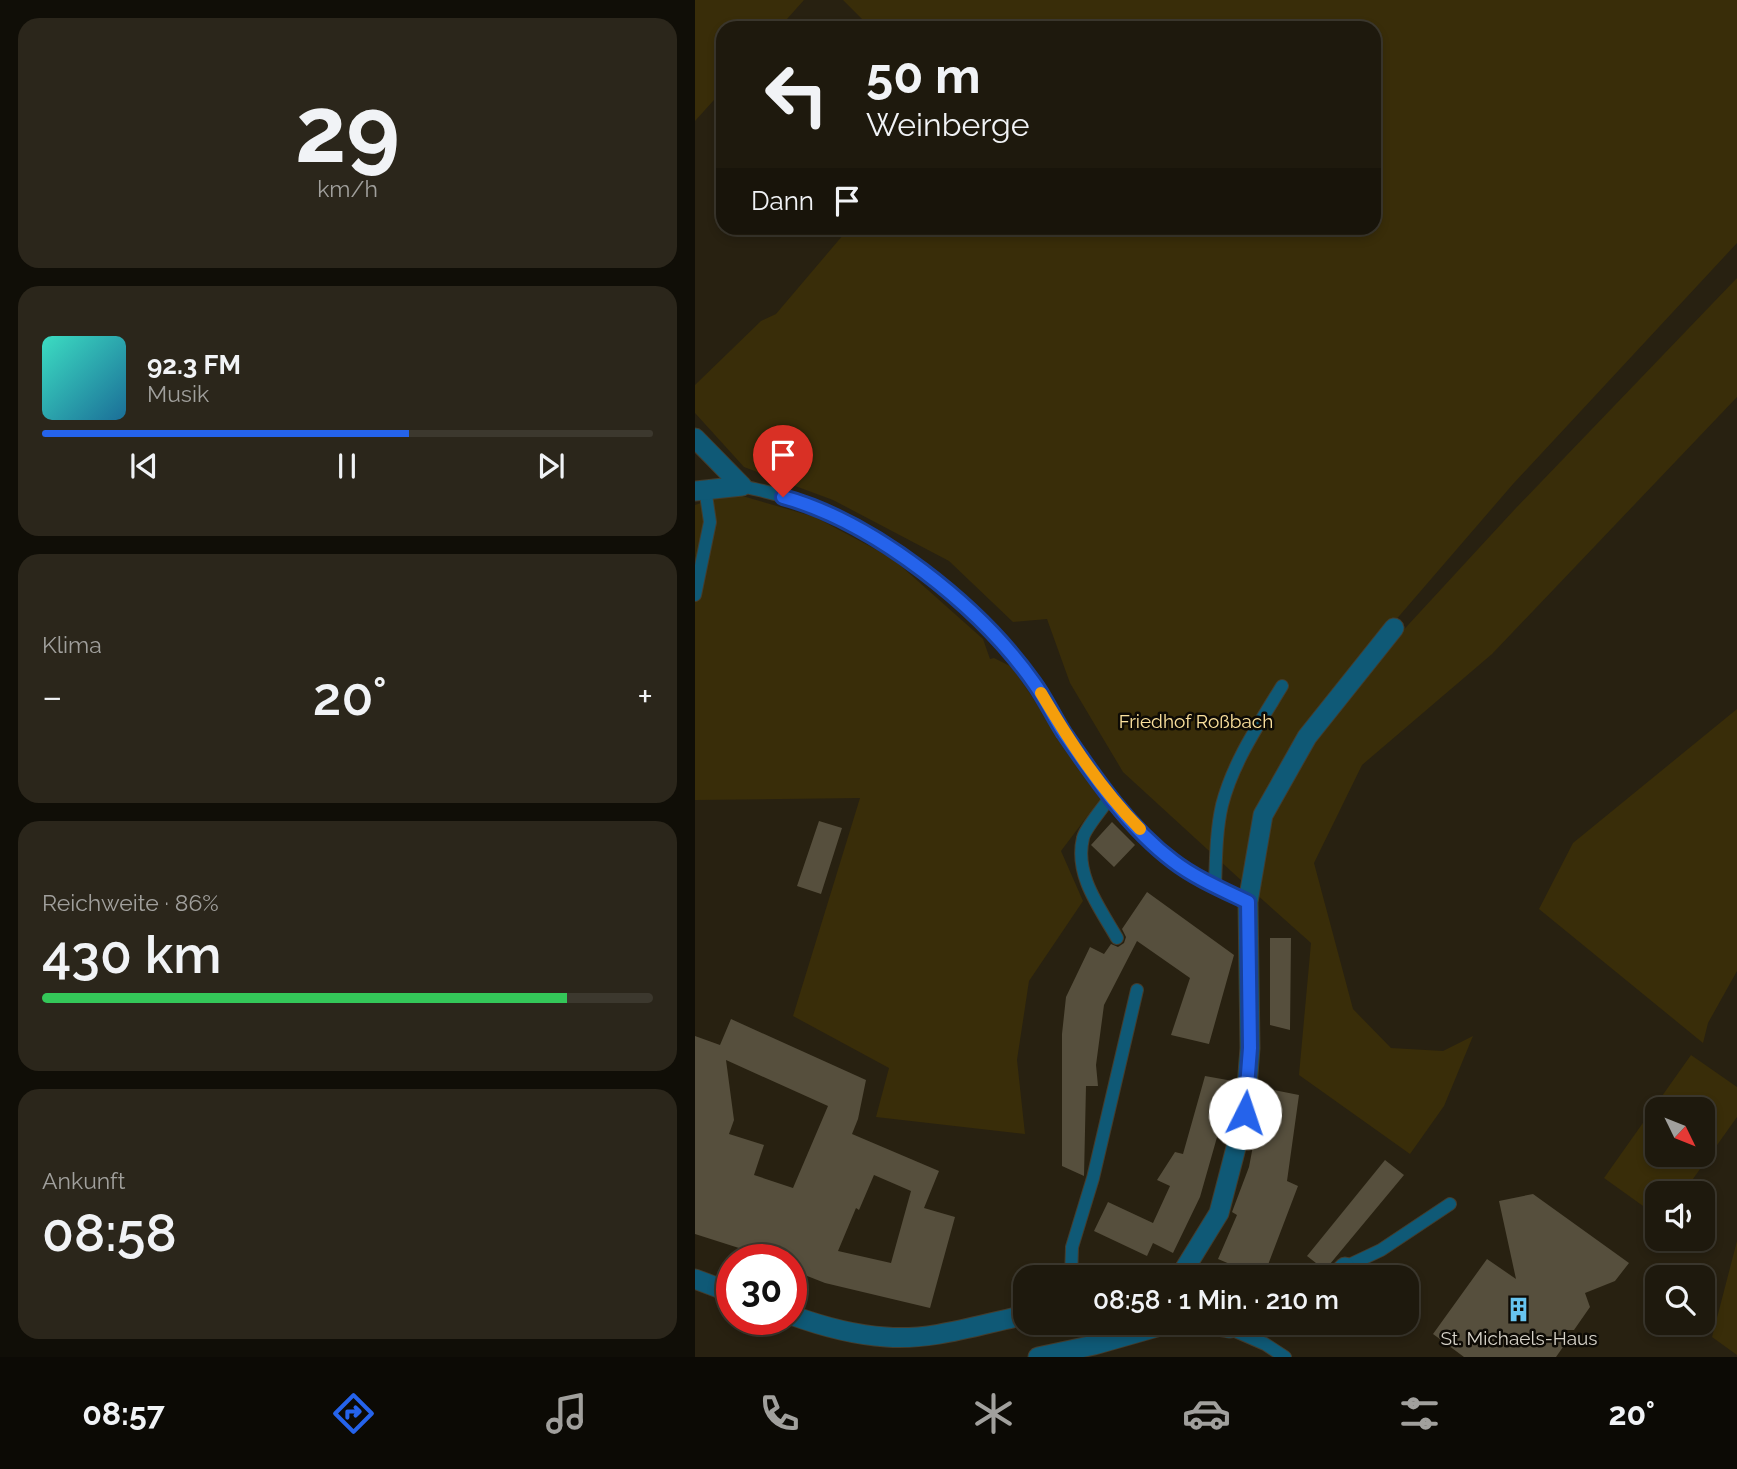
<!DOCTYPE html>
<html lang="de">
<meta charset="utf-8">
<style>
body{margin:0;font-family:Raleway,sans-serif;background:#2b261b;color:#f1f3f6;height:100vh;display:flex;flex-direction:column;font-size:26px;white-space:nowrap}
*{box-sizing:border-box;margin:0}
p{font-size:23px;color:#a1a09d}
.icon{flex:none;width:38px;height:38px;fill:none;stroke:currentColor;stroke-width:2;stroke-linecap:round;stroke-linejoin:round}
.map{position:relative;flex:1;overflow:hidden}
.side{display:flex;flex-direction:column;gap:18px;padding:18px;background:#100e07;width:695px}
.side>*{flex:none}
.hud{position:absolute;left:21px;top:21px;width:665px;height:214px;border-radius:21px;box-shadow:0 4px 10px #0003,0 0 0 2px #3c382e;background:#1e190d;color:#f1f3f6;overflow:hidden}
.needle{width:46px;rotate:133deg}
.tools{position:absolute;left:950px;top:1097px;display:grid;gap:14px}
.tools a{display:grid;place-items:center;width:70px;height:70px;border-radius:14px;background:#1e190d;box-shadow:0 4px 10px #0003,0 0 0 2px #3c382e;font-size:35px}
.speed{position:absolute;left:21px;top:1244px;display:flex;gap:14px;font-size:35px;font-weight:700;text-align:center}
.speed>*{display:grid;place-content:center;width:91px;height:91px;border-radius:50%;background:#1e190d;box-shadow:0 4px 10px #0003,0 0 0 2px #3c382e;line-height:1}
.speed .limit{border:10px solid #d22;background:#fff;color:#111}
.pin{position:absolute;display:grid;place-items:center;width:60px;height:60px;color:#fff;margin:-72px -30px;border-radius:50% 50% 50% 0;rotate:-45deg;box-shadow:0 0 7px #0007}
.pin .icon{rotate:45deg}
.me{position:absolute;width:77px;margin:-38px;rotate:4deg;stroke-linejoin:round;filter:drop-shadow(0 0 5px #0008)}
.turn{display:flex;align-items:center;gap:24px;height:147px;padding:0 35px;font-size:32px}
.turn .icon{width:91px;height:91px;stroke-width:2.5}
.turn b{display:block;font-size:49px;line-height:60px}
.then{display:flex;align-items:center;height:66px;padding:0 35px;background:#0003;gap:14px;font-size:26px}
.big{font-size:52px;font-weight:600;line-height:1.1}
.side .tile{flex:1;display:flex;flex-direction:column;justify-content:center;gap:10px;min-width:0;padding:0 24px;border-radius:21px;background:#2b261b}
.side .dial{align-items:center;gap:0}
.dial b{font-size:91px;line-height:1}
.song{display:flex;align-items:center;gap:21px}
.cover{width:84px;height:84px;border-radius:10px;background:linear-gradient(135deg,hsl(170 70% 55%),hsl(200 70% 35%))}
.played{height:7px;border-radius:4px;background:linear-gradient(90deg,#2563eb 60%,#3c382e 60%)}
.keys{display:flex;justify-content:space-around;direction:ltr}
.heat{display:flex;justify-content:space-between;align-items:center;font-size:38px;direction:ltr}
.charge{height:10px;border-radius:5px;background:linear-gradient(90deg,#34c759 86%,#3c382e 0)}
.trip{position:absolute;left:318px;top:1265px;width:406px;height:70px;border-radius:21px;background:#1e190d;box-shadow:0 4px 10px #0003,0 0 0 2px #3c382e;font-weight:600;line-height:70px;text-align:center}
.menu{display:flex;height:112px;justify-content:space-around;align-items:center;background:#0c0a05;color:#a1a09d}
.menu .icon{width:49px;height:49px}
.menu .on{color:#2563eb}
.menu b{font-size:32px;color:#f1f3f6}
main{display:flex;flex:1;min-height:0}
.map>svg:first-child{display:block}
</style>
<main>
<section class="side">
<div class="tile dial"><b>29</b><p>km/h</p></div>
<div class="tile">
<div class="song"><i class="cover"></i><div><b>92.3 FM</b><p>Musik</p></div></div>
<div class="played"></div>
<div class="keys"><svg class="icon" aria-label="previous" viewBox="0 0 24 24"><path d="M18 5L8 12l10 7zM5 5v14"/></svg><svg class="icon" aria-label="pause" viewBox="0 0 24 24"><path d="M8 5v14M16 5v14"/></svg><svg class="icon" aria-label="next" viewBox="0 0 24 24"><path d="M6 5l10 7-10 7zM19 5v14"/></svg></div>
</div>
<div class="tile"><p>Klima</p>
<div class="heat"><a>−</a><b class="big">20°</b><a>+</a></div>
</div>
<div class="tile"><p>Reichweite · 86%</p><b class="big">430 km</b><div class="charge"></div></div>
<div class="tile"><p>Ankunft</p><b class="big">08:58</b></div>
</section>
<div class="map">
<svg width="1043" height="1357" viewBox="0 0 1043 1357">
<rect width="100%" height="100%" fill="#282111"/>
<!-- green -->
<path fill="#392d09" fill-rule="evenodd" d="M 0,0 L 109,0 L 84,28 L 28,28 L 28,90 L 0,121 Z
M 148,0 L 1042,0 L 1042,243 L 818,484 L 624,709 L 548,882 L 428,772 L 375,683 L 352,619 L 318,622 L 254,561 L 138,500 L 49,467 L 0,413 L 0,385 L 66,321 L 81,314 L 154,228 L 679,228 L 679,28 L 176,28 Z
M 1042,278 L 1042,397 L 797,654 L 667,765 L 619,863 L 658,1009 L 696,1048 L 748,1051 L 778,1036 L 749,1106 L 715,1154 L 604,1075 L 616,943 L 560,893 L 576,820 L 618,744 L 702,637 L 820,509 Z
M 44,495 L 120,517 L 197,558 L 288,639 L 295,659 L 299,658 L 317,667 L 406,798 L 366,851 L 388,901 L 334,981 L 322,1060 L 330,1134 L 181,1117 L 194,1068 L 98,1016 L 165,798 L 0,800 L 0,505 L 21,498 Z
M 1042,709 L 1042,971 L 1013,1023 L 1008,1043 L 844,909 L 878,843 Z
M 996,1055 L 1042,1087 L 1042,1117 L 988,1193 L 962,1194 L 962,1216 L 909,1178 ZM 962,1110 L 1008,1110 L 1008,1155 L 962,1155 Z
M 1042,1241 L 1042,1355 L 1017,1337 Z"/>
<!-- building -->
<path fill="#564f3d" fill-rule="evenodd" d="M 124,821 L 147,828 L 126,894 L 102,886 Z
M 417,822 L 440,845 L 419,867 L 396,845 Z
M 452,892 L 539,955 L 514,1044 L 476,1035 L 495,978 L 442,941 L 409,1005 L 401,1065 L 403,1086 L 391,1086 L 389,1176 L 367,1166 L 367,1034 L 371,997 L 395,947 L 409,954 L 416,944 L 423,947 L 429,943 L 431,937 L 427,929 Z
M 575,938 L 596,938 L 595,1030 L 575,1025 Z
M 36,1019 L 171,1080 L 163,1119 L 157,1134 L 244,1171 L 229,1208 L 260,1217 L 235,1308 L 130,1283 L 97,1270 L 102,1260 L 67,1260 L 69,1256 L 0,1234 L 0,1036 L 25,1045 ZM 31,1060 L 133,1106 L 98,1188 L 59,1175 L 69,1145 L 34,1134 L 39,1120 ZM 179,1175 L 216,1191 L 196,1263 L 143,1251 L 161,1208 L 164,1210 Z
M 510,1076 L 538,1081 L 505,1197 L 478,1253 L 458,1243 L 452,1256 L 399,1231 L 413,1202 L 458,1223 L 475,1186 L 462,1180 L 480,1152 L 488,1154 Z
M 569,1088 L 604,1095 L 592,1181 L 603,1186 L 568,1278 L 523,1259 L 542,1215 L 537,1212 L 554,1167 Z
M 690,1160 L 709,1175 L 630,1270 L 612,1256 Z
M 838,1194 L 934,1263 L 920,1281 L 890,1293 L 895,1307 L 879,1330 L 869,1330 L 868,1347 L 861,1357 L 769,1357 L 738,1334 L 792,1259 L 821,1279 L 804,1201 Z"/>
<g fill="none" stroke-linecap="round" stroke-linejoin="round">
<defs>
<path id="service" d="M 47,486 C 67,491 89,495 108,503 C 171,527 227,567 276,612 C 287,623 300,633 310,645 C 367,716 404,805 478,861 C 500,878 528,890 553,902
M 0,595 L 15,522 L 10,488
M 415,797 C 409,807 390,828 388,838 C 379,875 405,908 422,938
M 520,886 C 521,859 521,831 527,805 C 538,762 564,724 587,686
M 650,1267 L 686,1250 L 755,1204
M 376,1278 L 377,1247 L 398,1178 L 442,990
M 538,1330 L 570,1344 L 590,1357"/>
<path id="minor" d="M 0,438 L 47,486
M 0,491 L 47,486
M 484,1278 L 524,1213 L 550,1113 L 555,1048 L 553,902 L 568,815 L 612,737 L 699,628
M 639,1278 L 650,1267
M 0,1279 L 37,1293
M 96,1315 C 126,1326 159,1335 191,1337 C 237,1341 286,1324 331,1315
M 503,1323 L 534,1328 L 576,1323
M 343,1357 L 399,1345 L 476,1323"/>
</defs>
<!-- service casing -->
<use href="#service" stroke="#443d2e" stroke-width="14"/>
<!-- minor casing -->
<use href="#minor" stroke="#443d2e" stroke-width="21"/>
<!-- service -->
<use href="#service" stroke="#0f5976" stroke-width="12"/>
<!-- minor -->
<use href="#minor" stroke="#0f5976" stroke-width="19"/>
</g>
<g fill="none" stroke-linecap="round" stroke-linejoin="round">
<defs>
<path id="route" d="M 88,497 C 179,522 285,606 339,683 C 350,698 358,716 369,733 C 400,778 434,828 478,861 C 500,878 528,890 553,902 L 555,1048 L 550,1113"/>
</defs>
<!-- route casing -->
<use href="#route" stroke="#184099" stroke-width="18"/>
<!-- route -->
<use href="#route" stroke="#2563eb" stroke-width="12"/>
<!-- slow -->
<path stroke="#f59e0b" stroke-width="12" d="M 346,693 C 375,742 405,788 445,829"/>
</g>
<!-- icons -->
<defs>
<symbol id="building-bare" viewBox="-9 -9 18 18"><path d="M-4-6H4V6H1V3H-1V6H-4ZM-2.5-4.3h1.7v1.8h-1.7ZM.8-4.3h1.7v1.8H.8ZM-2.5-1h1.7V.8h-1.7ZM.8-1h1.7V.8H.8Z" fill="#67c4ef" stroke="#0e0b05" stroke-width="2.5" paint-order="stroke"/></symbol>
</defs>
<g fill-rule="evenodd">
<use href="#building-bare" x="806" y="1292" width="35" height="35"/>
</g>
<g text-anchor="middle" stroke-width="5" stroke-linejoin="round" paint-order="stroke">
<!-- park labels -->
<g font-size="19" fill="#fbe19d" stroke="#0e0b05">
<text x="501" y="728">Friedhof Roßbach</text>
</g>
<!-- poi labels -->
<g font-size="19" fill="#d7d3c9" stroke="#0e0b05">
<text x="824" y="1345">St. Michaels-Haus</text>
</g>
</g>
</svg>
<div class="tools">
<a><svg class="needle" viewBox="-14 -14 28 28"><path d="M0-13l5 13h-10z" fill="#e53935"/><path d="M0 13l5-13h-10z" fill="#a1a09d"/></svg></a>
<a><svg class="icon" aria-label="sound" viewBox="0 0 24 24"><path d="M4 9h4l5-4v14l-5-4H4zM17 9q2 3 0 6"/></svg></a>
<a><svg class="icon" aria-label="search" viewBox="0 0 24 24"><circle cx="10" cy="10" r="6"/><path d="M15 15l6 6"/></svg></a>
</div>
<div class="speed"><div class="limit">30</div></div>
<div class="pin" style="left:88px;top:497px;background:#d93025"><svg class="icon" aria-label="arrive" viewBox="0 0 24 24"><path d="M6 21V4h12l-3 4 3 4H6"/></svg></div>
<svg class="me" style="left:550px;top:1113px" viewBox="-20 -20 40 40"><circle r="19" fill="#fff"/><path d="M0-13L10 11 0 6-10 11z" fill="#2563eb"/></svg>
<div class="trip">08:58 · 1 Min. · 210 m</div>
<div class="hud">
<div class="turn"><svg class="icon" aria-label="left" viewBox="0 0 24 24"><path d="M17 20v-9H6M10 6l-5 5 5 5"/></svg><div><b>50 m</b>Weinberge</div></div>
<div class="then">Dann<svg class="icon" aria-label="arrive" viewBox="0 0 24 24"><path d="M6 21V4h12l-3 4 3 4H6"/></svg></div>
</div>
</div>
</main>
<nav class="menu">
<b>08:57</b>
<svg class="icon on" aria-label="directions" viewBox="0 0 24 24"><path d="M12 3l9 9-9 9-9-9zM9 14v-3h6M13 9l2 2-2 2"/></svg>
<svg class="icon" aria-label="music" viewBox="0 0 24 24"><path d="M9 18V5l10-2v13"/><circle cx="6" cy="18" r="3"/><circle cx="16" cy="16" r="3"/></svg>
<svg class="icon" aria-label="phone" viewBox="0 0 24 24"><path d="M5 4h4l2 5-3 2q2 4 5 5l2-3 5 2v4C11 20 4 13 5 4z"/></svg>
<svg class="icon" aria-label="climate" viewBox="0 0 24 24"><path d="M12 3v18M4 7l16 10M4 17L20 7"/></svg>
<svg class="icon" aria-label="car" viewBox="0 0 24 24"><path d="M5 17H2v-5l4-1 3-4h7l3 4 3 1v5h-3M9 17h6M6 11h13"/><circle cx="7" cy="17" r="2"/><circle cx="17" cy="17" r="2"/></svg>
<svg class="icon" aria-label="filters" viewBox="0 0 24 24"><path d="M4 7h16M4 17h16"/><circle cx="9" cy="7" r="2"/><circle cx="15" cy="17" r="2"/></svg>
<b>20°</b>
</nav>
